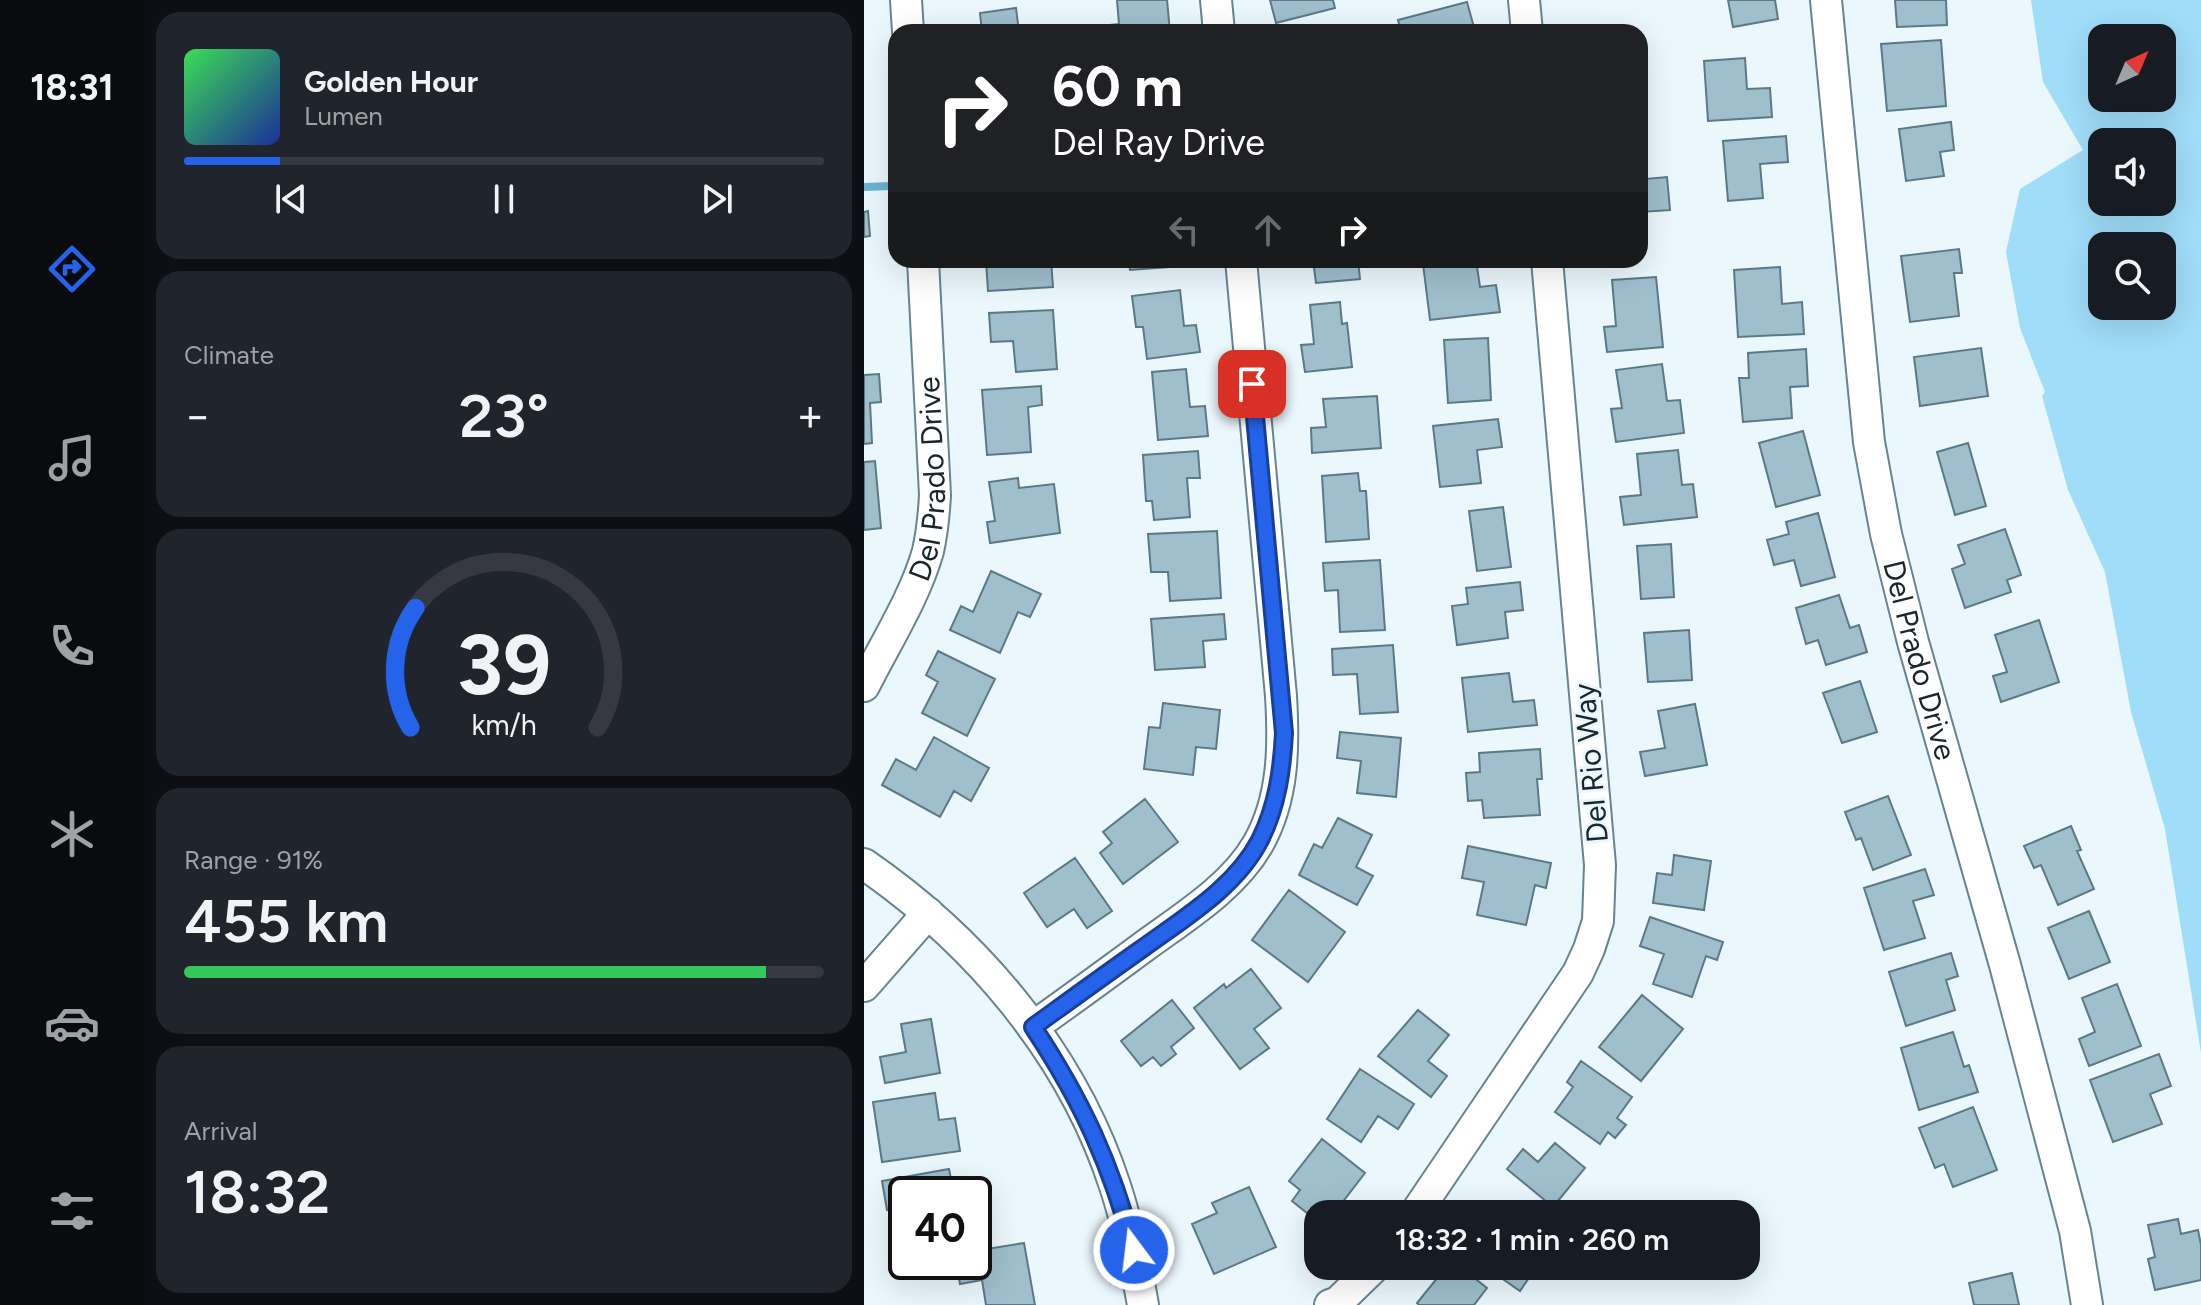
<!DOCTYPE html>
<meta charset="utf-8">
<style>
body{margin:0;font-family:Figtree,sans-serif;background:#20242c;color:#f1f3f6;height:100vh;display:flex;flex-direction:column;font-size:30px;white-space:nowrap}
*{box-sizing:border-box;margin:0}
p{font-size:26px;color:#9ea1a6}
.icon{flex:none;width:44px;height:44px;fill:none;stroke:currentColor;stroke-width:2;stroke-linecap:round;stroke-linejoin:round}
.map{position:relative;flex:1;overflow:hidden}
.sheet{display:flex;flex-direction:column;gap:12px;padding:12px;background:#0d0f14;width:720px}
.sheet>*{flex:none}
.hud{position:absolute;left:24px;top:24px;width:760px;height:244px;border-radius:24px;box-shadow:0 8px 32px #0002;background:#202124;color:#fff;overflow:hidden}
.needle{width:52px;rotate:44deg}
.fabs{position:absolute;left:1224px;top:24px;display:grid;gap:16px}
.fabs a{display:grid;place-items:center;width:88px;height:88px;border-radius:16px;background:#171b24;box-shadow:0 8px 32px #0002;font-size:40px}
.speed{position:absolute;left:24px;top:1176px;display:flex;gap:16px;font-size:40px;font-weight:700;text-align:center}
.speed>*{display:grid;place-content:center;width:104px;height:104px;border-radius:50%;background:#171b24;box-shadow:0 8px 32px #0002;line-height:1}
.speed .limit{border:4px solid #111;border-radius:12px;background:#fff;color:#111}
.pin{position:absolute;display:grid;place-items:center;width:68px;height:68px;color:#fff;margin:-34px;border-radius:16px;box-shadow:0 4px 12px #0006}
.me{position:absolute;width:88px;margin:-44px;rotate:345deg;stroke-linejoin:round;filter:drop-shadow(0 0 6px #0008)}
.turn{display:flex;align-items:center;gap:28px;height:168px;padding:0 32px;font-size:36px}
.turn .icon{width:104px;height:104px;stroke-width:2.5}
.turn b{display:block;font-size:56px;line-height:68px}
.lanes{display:flex;align-items:center;height:76px;padding:0 32px;background:#0003;justify-content:center;gap:40px;direction:ltr}
.lanes .off{opacity:.35}
.big{font-size:60px;font-weight:600;line-height:1.1}
.sheet .tile{flex:1;display:flex;flex-direction:column;justify-content:center;gap:12px;min-width:0;padding:0 28px;border-radius:24px;background:#20242c}
.sheet .dial{align-items:center;gap:0}
.dial svg{height:208px;overflow:visible;fill:none;stroke:#363941;stroke-width:7;stroke-linecap:round;text-anchor:middle}
.dial text{fill:#f1f3f6;stroke:none}
.song{display:flex;align-items:center;gap:24px}
.cover{width:96px;height:96px;border-radius:12px;background:linear-gradient(135deg,hsl(130 70% 55%),hsl(230 70% 35%))}
.played{height:8px;border-radius:4px;background:linear-gradient(90deg,#2563eb 15%,#363941 15%)}
.keys{display:flex;justify-content:space-around;direction:ltr}
.heat{display:flex;justify-content:space-between;align-items:center;font-size:44px;direction:ltr}
.charge{height:12px;border-radius:6px;background:linear-gradient(90deg,#34c759 91%,#363941 0)}
.trip{position:absolute;left:440px;top:1200px;width:456px;height:80px;border-radius:24px;background:#171b24;box-shadow:0 8px 32px #0002;font-weight:600;line-height:80px;text-align:center}
main{display:flex;flex:1;min-height:0}
.tabs{display:flex;flex-direction:column;width:144px;justify-content:space-around;align-items:center;background:#090b0e;color:#9ea1a6}
.tabs .icon{width:56px;height:56px}
.tabs .active{color:#2563eb}
.tabs b{font-size:36px;color:#f1f3f6}
.map>svg:first-child{display:block}
</style>
<main>
<nav class="tabs">
<b>18:31</b>
<svg class="icon active" aria-label="directions" viewBox="0 0 24 24"><path d="M12 3l9 9-9 9-9-9zM9 14v-3h6M13 9l2 2-2 2"/></svg>
<svg class="icon" aria-label="music" viewBox="0 0 24 24"><path d="M9 18V5l10-2v13"/><circle cx="6" cy="18" r="3"/><circle cx="16" cy="16" r="3"/></svg>
<svg class="icon" aria-label="phone" viewBox="0 0 24 24"><path d="M5 4h4l2 5-3 2q2 4 5 5l2-3 5 2v4C11 20 4 13 5 4z"/></svg>
<svg class="icon" aria-label="climate" viewBox="0 0 24 24"><path d="M12 3v18M4 7l16 10M4 17L20 7"/></svg>
<svg class="icon" aria-label="car" viewBox="0 0 24 24"><path d="M5 17H2v-5l4-1 3-4h7l3 4 3 1v5h-3M9 17h6M6 11h13"/><circle cx="7" cy="17" r="2"/><circle cx="17" cy="17" r="2"/></svg>
<svg class="icon" aria-label="filters" viewBox="0 0 24 24"><path d="M4 7h16M4 17h16"/><circle cx="9" cy="7" r="2"/><circle cx="15" cy="17" r="2"/></svg>
</nav>
<section class="sheet">
<div class="tile">
<div class="song"><i class="cover"></i><div><b>Golden Hour</b><p>Lumen</p></div></div>
<div class="played"></div>
<div class="keys"><svg class="icon" aria-label="previous" viewBox="0 0 24 24"><path d="M18 5L8 12l10 7zM5 5v14"/></svg><svg class="icon" aria-label="pause" viewBox="0 0 24 24"><path d="M8 5v14M16 5v14"/></svg><svg class="icon" aria-label="next" viewBox="0 0 24 24"><path d="M6 5l10 7-10 7zM19 5v14"/></svg></div>
</div>
<div class="tile"><p>Climate</p>
<div class="heat"><a>−</a><b class="big">23°</b><a>+</a></div>
</div>
<div class="tile dial"><svg viewBox="0 0 100 80">
<path d="M14 69A42 42 0 1 1 86 69"/>
<path d="M14 69A42 42 0 0 1 16 23" stroke="#2563eb"/>
<text x="50" y="56" font-size="32" font-weight="700">39</text>
<text x="50" y="72" font-size="11">km/h</text>
</svg></div>
<div class="tile"><p>Range · 91%</p><b class="big">455 km</b><div class="charge"></div></div>
<div class="tile"><p>Arrival</p><b class="big">18:32</b></div>
</section>
<div class="map">
<svg width="1337" height="1305" viewBox="0 0 1337 1305">
<rect width="100%" height="100%" fill="#eaf7fd"/>
<!-- green -->
<path fill="#9fddf8" fill-rule="evenodd" d="M 1167,0 L 1337,0 L 1337,1053 L 1301,829 L 1267,712 L 1241,572 L 1204,490 L 1178,396 L 1181,392 L 1156,328 L 1142,252 L 1156,189 L 1219,150 L 1179,82 ZM 1298,38 L 1298,98 L 1238,98 L 1238,38 ZM 1238,142 L 1298,142 L 1298,202 L 1238,202 ZM 1238,246 L 1298,246 L 1298,306 L 1238,306 Z"/>
<g fill="none" stroke-linecap="round" stroke-linejoin="round">
<!-- stream -->
<path stroke="#6cb3d2" stroke-width="8" d="M 0,187 L 27,186"/>
</g>
<!-- building -->
<path fill="#9fbfcd" stroke="#5b7986" stroke-width="2" d="M 253,0 L 303,0 L 306,32 L 237,32 L 237,26 L 255,24 Z
M 406,0 L 469,0 L 471,8 L 412,23 Z
M 864,0 L 911,0 L 914,19 L 869,27 Z
M 1031,0 L 1082,0 L 1083,25 L 1033,27 Z
M 603,2 L 611,31 L 537,32 L 534,20 Z
M 152,8 L 155,32 L 118,32 L 116,13 Z
M 1077,40 L 1082,106 L 1023,111 L 1017,44 Z
M 881,58 L 883,89 L 906,88 L 908,117 L 844,121 L 840,61 Z
M 1087,122 L 1090,150 L 1076,152 L 1080,176 L 1042,181 L 1035,129 Z
M 922,136 L 924,162 L 896,164 L 899,198 L 864,201 L 859,141 Z
M 776,153 L 781,153 L 782,179 L 803,177 L 806,210 L 776,212 Z
M 4,211 L 6,236 L 0,237 L 0,212 Z
M 1095,249 L 1098,273 L 1090,273 L 1095,316 L 1046,322 L 1037,256 Z
M 187,260 L 189,287 L 124,291 L 122,261 Z
M 265,260 L 304,260 L 305,267 L 266,270 Z
M 449,260 L 494,260 L 496,279 L 452,283 Z
M 594,260 L 612,260 L 616,287 L 632,285 L 636,312 L 566,320 L 559,264 Z
M 916,267 L 918,304 L 938,302 L 940,334 L 874,337 L 870,270 Z
M 792,277 L 799,347 L 743,352 L 740,327 L 752,326 L 748,280 Z
M 316,290 L 320,326 L 332,325 L 336,352 L 283,359 L 279,327 L 272,327 L 268,296 Z
M 476,302 L 478,324 L 483,323 L 488,367 L 441,372 L 437,345 L 450,344 L 446,305 Z
M 189,310 L 193,369 L 152,372 L 149,341 L 127,342 L 125,313 Z
M 624,338 L 627,400 L 584,403 L 580,340 Z
M 1117,348 L 1124,396 L 1056,406 L 1050,357 Z
M 942,349 L 944,386 L 926,387 L 928,418 L 879,422 L 875,378 L 885,378 L 884,353 Z
M 798,364 L 803,401 L 816,400 L 820,433 L 752,442 L 747,409 L 758,408 L 752,370 Z
M 322,369 L 326,407 L 341,406 L 344,436 L 294,440 L 288,372 Z
M 15,374 L 17,402 L 6,403 L 8,443 L 0,444 L 0,375 Z
M 177,386 L 178,405 L 164,407 L 167,452 L 123,455 L 118,390 Z
M 513,396 L 517,448 L 448,453 L 447,428 L 462,427 L 459,399 Z
M 634,419 L 638,447 L 613,450 L 617,483 L 576,487 L 569,426 Z
M 939,431 L 956,495 L 912,507 L 895,443 Z
M 1104,443 L 1122,506 L 1091,515 L 1073,452 Z
M 814,450 L 818,485 L 829,484 L 833,517 L 760,525 L 756,497 L 777,495 L 773,454 Z
M 334,451 L 336,478 L 323,478 L 326,517 L 290,520 L 288,501 L 282,501 L 279,455 Z
M 11,461 L 17,528 L 0,530 L 0,462 Z
M 494,473 L 496,491 L 502,491 L 505,539 L 462,542 L 458,476 Z
M 154,478 L 155,488 L 190,484 L 196,533 L 126,543 L 123,522 L 131,521 L 125,482 Z
M 639,507 L 647,567 L 613,571 L 605,511 Z
M 954,513 L 971,577 L 937,586 L 930,560 L 910,565 L 903,540 L 925,534 L 922,522 Z
M 1141,529 L 1157,575 L 1143,580 L 1147,592 L 1101,608 L 1088,569 L 1101,564 L 1094,545 Z
M 353,531 L 357,598 L 306,601 L 304,572 L 287,572 L 284,534 Z
M 807,544 L 810,597 L 777,599 L 773,546 Z
M 516,560 L 521,630 L 476,632 L 474,590 L 461,591 L 459,563 Z
M 127,571 L 177,594 L 166,617 L 154,612 L 136,653 L 86,630 L 97,606 L 109,612 Z
M 656,582 L 659,610 L 641,612 L 644,638 L 593,645 L 588,606 L 604,604 L 602,588 Z
M 975,595 L 986,628 L 995,625 L 1003,652 L 962,665 L 954,640 L 942,644 L 932,608 Z
M 360,614 L 362,639 L 339,641 L 341,667 L 291,670 L 287,619 Z
M 1175,620 L 1195,682 L 1137,702 L 1129,676 L 1143,672 L 1131,635 Z
M 825,630 L 828,680 L 784,682 L 780,633 Z
M 529,645 L 534,712 L 496,714 L 493,674 L 469,675 L 468,649 Z
M 74,651 L 131,679 L 103,736 L 58,713 L 74,682 L 62,675 Z
M 645,673 L 649,702 L 670,700 L 673,725 L 604,732 L 598,678 Z
M 996,681 L 1013,732 L 978,743 L 959,693 Z
M 299,703 L 356,710 L 352,749 L 332,747 L 329,775 L 280,769 L 285,727 L 296,728 Z
M 831,704 L 843,765 L 781,776 L 776,752 L 801,748 L 794,711 Z
M 476,732 L 537,738 L 532,797 L 493,793 L 497,761 L 473,758 Z
M 70,737 L 125,768 L 107,801 L 90,791 L 76,817 L 18,785 L 32,759 L 52,770 Z
M 676,749 L 678,779 L 673,779 L 676,815 L 620,818 L 618,800 L 604,801 L 602,773 L 616,772 L 615,753 Z
M 1024,796 L 1047,855 L 1009,870 L 997,838 L 992,840 L 981,812 Z
M 281,799 L 314,842 L 259,884 L 236,853 L 248,843 L 239,832 Z
M 474,818 L 508,835 L 492,867 L 509,876 L 493,905 L 435,875 L 450,844 L 458,848 Z
M 1207,826 L 1217,850 L 1213,851 L 1230,889 L 1194,905 L 1177,865 L 1170,868 L 1160,846 Z
M 604,846 L 687,863 L 682,888 L 671,885 L 662,925 L 613,915 L 620,882 L 598,878 Z
M 810,855 L 847,861 L 840,910 L 789,903 L 793,873 L 808,875 Z
M 211,858 L 248,911 L 223,928 L 210,909 L 183,927 L 160,893 Z
M 1061,869 L 1070,895 L 1049,901 L 1061,938 L 1020,950 L 1000,888 Z
M 425,890 L 481,932 L 444,982 L 388,940 Z
M 1225,911 L 1246,962 L 1205,979 L 1184,928 Z
M 786,917 L 859,942 L 853,960 L 842,956 L 828,997 L 789,984 L 800,954 L 776,946 Z
M 1087,953 L 1094,976 L 1082,980 L 1091,1010 L 1042,1026 L 1025,972 Z
M 387,969 L 417,1008 L 390,1029 L 405,1048 L 376,1069 L 330,1008 L 360,984 L 362,988 Z
M 1253,984 L 1277,1046 L 1225,1066 L 1215,1039 L 1231,1032 L 1218,998 Z
M 778,995 L 819,1029 L 777,1081 L 735,1047 Z
M 308,1000 L 330,1028 L 307,1047 L 312,1054 L 297,1066 L 289,1057 L 277,1066 L 257,1041 Z
M 554,1010 L 585,1035 L 564,1061 L 583,1076 L 567,1097 L 514,1056 Z
M 67,1019 L 76,1073 L 21,1083 L 16,1057 L 42,1052 L 37,1024 Z
M 1089,1032 L 1100,1067 L 1105,1065 L 1114,1092 L 1055,1110 L 1037,1048 Z
M 1295,1054 L 1307,1086 L 1286,1094 L 1298,1124 L 1249,1142 L 1226,1080 Z
M 717,1061 L 768,1097 L 753,1118 L 762,1125 L 751,1138 L 744,1132 L 736,1144 L 691,1112 L 709,1087 L 703,1082 Z
M 496,1069 L 550,1104 L 534,1129 L 514,1116 L 497,1142 L 463,1119 Z
M 71,1093 L 75,1120 L 91,1118 L 96,1151 L 18,1162 L 9,1102 Z
M 1109,1107 L 1133,1170 L 1089,1187 L 1080,1164 L 1071,1168 L 1055,1128 Z
M 458,1139 L 501,1173 L 478,1203 L 490,1214 L 454,1214 L 454,1222 L 428,1201 L 436,1190 L 425,1181 Z
M 691,1143 L 721,1168 L 689,1207 L 643,1169 L 659,1149 L 674,1162 Z
M 85,1169 L 90,1194 L 42,1194 L 42,1207 L 23,1210 L 18,1181 Z
M 385,1187 L 412,1247 L 350,1274 L 328,1224 L 353,1213 L 348,1203 Z
M 1314,1219 L 1317,1234 L 1334,1230 L 1337,1245 L 1337,1280 L 1291,1290 L 1284,1259 L 1291,1257 L 1284,1225 Z
M 160,1243 L 171,1305 L 122,1305 L 118,1280 L 96,1284 L 92,1262 L 110,1262 L 110,1251 Z
M 583,1266 L 595,1266 L 623,1288 L 610,1305 L 555,1305 L 553,1303 Z
M 620,1266 L 673,1266 L 656,1291 Z
M 1148,1273 L 1155,1305 L 1110,1305 L 1105,1283 Z"/>
<g fill="none" stroke-linecap="round" stroke-linejoin="round">
<defs>
<g id="minor">
<path d="M 42,0 L 44,32"/>
<path d="M 352,0 L 355,32"/>
<path d="M 660,0 L 663,32"/>
<path id="s1" d="M 962,0 L 1005,442 L 1022,534 L 1049,642 L 1141,965 L 1211,1231 L 1223,1305"/>
<path id="s2" d="M 0,686 C 22,642 51,597 64,551 C 68,533 70,514 71,495 L 59,260"/>
<path d="M 0,864 C 113,942 208,1054 251,1186 C 264,1225 272,1265 279,1305"/>
<path d="M 0,986 L 64,913"/>
<path d="M 169,1027 C 207,1000 244,973 282,945 C 322,916 369,887 394,844 C 420,798 420,746 417,696 L 377,260"/>
<path d="M 551,1214 L 714,973 L 725,949 L 734,921 L 736,865 L 683,260"/>
<path d="M 466,1305 L 474,1302 L 511,1266"/>
</g>
</defs>
<!-- minor casing -->
<use href="#minor" stroke="#668492" stroke-width="34"/>
<!-- minor -->
<use href="#minor" stroke="#fff" stroke-width="30"/>
</g>
<g fill="none" stroke-linecap="round" stroke-linejoin="round">
<defs>
<path id="route" d="M 270,1250 C 247,1164 218,1101 169,1027 C 205,1001 242,974 279,948 C 320,918 372,887 396,840 C 413,806 418,771 420,733 L 388,384"/>
</defs>
<!-- route casing -->
<use href="#route" stroke="#184099" stroke-width="20"/>
<!-- route -->
<use href="#route" stroke="#2563eb" stroke-width="14"/>
</g>
<g text-anchor="middle" stroke-width="6" stroke-linejoin="round" paint-order="stroke">
<!-- street labels -->
<g font-size="30" fill="#19262b" stroke="#eaf7fd">
<text dy="10" stroke="none"><textPath href="#s2" startOffset="222">Del Prado Drive</textPath></text>
<text dy="10" stroke="none"><textPath href="#s1" startOffset="668">Del Prado Drive</textPath></text>
<text transform="translate(727 763) rotate(-95)" y="10">Del Rio Way</text>
</g>
</g>
</svg>
<div class="fabs">
<a><svg class="needle" viewBox="-14 -14 28 28"><path d="M0-13l5 13h-10z" fill="#e53935"/><path d="M0 13l5-13h-10z" fill="#9ea1a6"/></svg></a>
<a><svg class="icon" aria-label="sound" viewBox="0 0 24 24"><path d="M4 9h4l5-4v14l-5-4H4zM17 9q2 3 0 6"/></svg></a>
<a><svg class="icon" aria-label="search" viewBox="0 0 24 24"><circle cx="10" cy="10" r="6"/><path d="M15 15l6 6"/></svg></a>
</div>
<div class="speed"><div class="limit">40</div></div>
<div class="pin" style="left:388px;top:384px;background:#d93025"><svg class="icon" aria-label="arrive" viewBox="0 0 24 24"><path d="M6 21V4h12l-3 4 3 4H6"/></svg></div>
<svg class="me" style="left:270px;top:1250px" viewBox="-20 -20 40 40"><circle r="17" fill="#2563eb" stroke="#fff" stroke-width="3"/><path d="M0-11L8 9 0 5-8 9z" fill="#fff"/></svg>
<div class="trip">18:32 · 1 min · 260 m</div>
<div class="hud">
<div class="turn"><svg class="icon" aria-label="right" viewBox="0 0 24 24"><path d="M7 20v-9h11M14 6l5 5-5 5"/></svg><div><b>60 m</b>Del Ray Drive</div></div>
<div class="lanes"><svg class="icon off" aria-label="left" viewBox="0 0 24 24"><path d="M17 20v-9H6M10 6l-5 5 5 5"/></svg><svg class="icon off" aria-label="ahead" viewBox="0 0 24 24"><path d="M12 20V5M6 11l6-6 6 6"/></svg><svg class="icon" aria-label="right" viewBox="0 0 24 24"><path d="M7 20v-9h11M14 6l5 5-5 5"/></svg></div>
</div>
</div>
</main>
